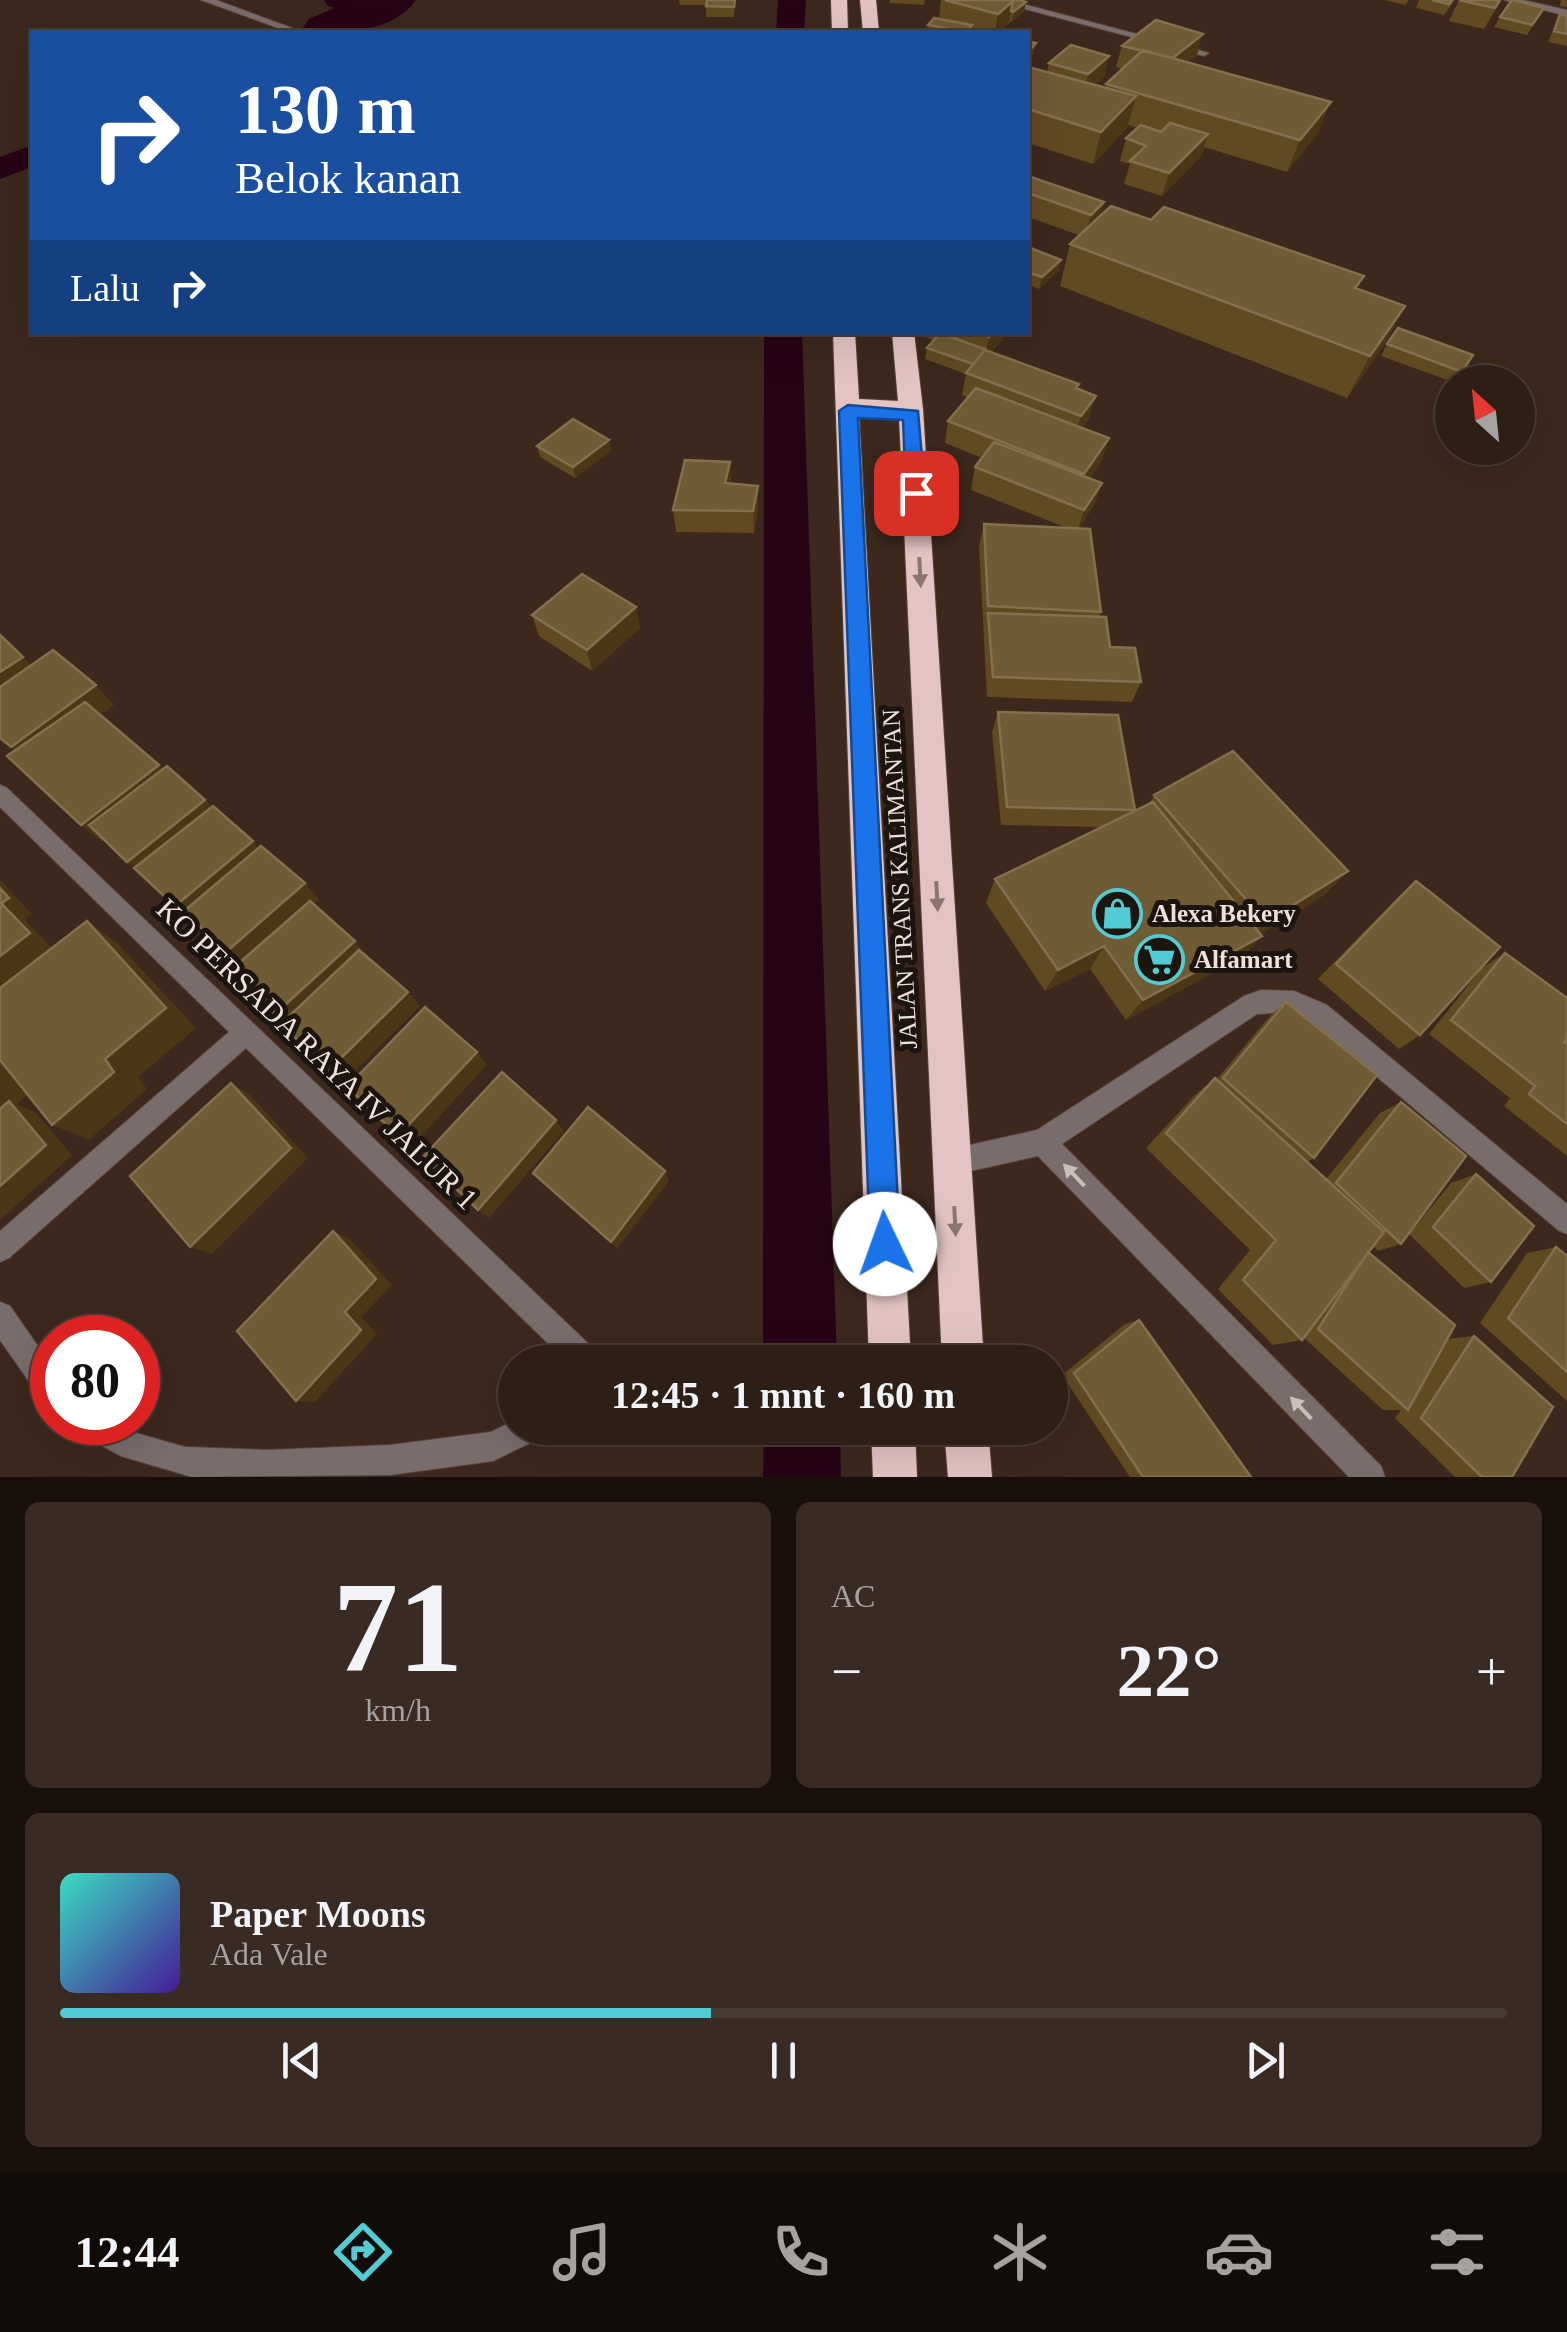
<!DOCTYPE html>
<html lang="id">
<meta charset="utf-8">
<style>
body{margin:0;font-family:Georgia,serif;background:#392b23;color:#f1f3f6;height:100vh;display:flex;flex-direction:column;font-size:38px;white-space:nowrap}
*{box-sizing:border-box;margin:0}
p{font-size:32px;color:#a7a2a1}
.icon{flex:none;width:55px;height:55px;fill:none;stroke:currentColor;stroke-width:2;stroke-linecap:round;stroke-linejoin:round}
.map{position:relative;height:1477px;overflow:hidden}
.side{display:flex;flex-direction:column;gap:25px;padding:25px;background:#19100c;flex:1}
.side>*{flex:none}
.top-card{position:absolute;left:30px;top:30px;width:1000px;height:305px;border-radius:0px;box-shadow:0 10px 40px #0002,0 0 0 2px #483c35;background:#1a4fa0;color:#fff;overflow:hidden}
.needle{width:65px;rotate:333deg}
.fabs{position:absolute;left:1435px;top:365px;display:grid;gap:20px}
.fabs a{display:grid;place-items:center;width:100px;height:100px;border-radius:50%;background:#2d1e16;box-shadow:0 10px 40px #0002,0 0 0 2px #483c35;font-size:50px}
.speed{position:absolute;left:30px;top:1315px;display:flex;gap:20px;font-size:50px;font-weight:700;text-align:center}
.speed>*{display:grid;place-content:center;width:130px;height:130px;border-radius:50%;background:#2d1e16;box-shadow:0 10px 40px #0002,0 0 0 2px #483c35;line-height:1}
.speed .limit{border:15px solid #d22;background:#fff;color:#111}
.pin{position:absolute;display:grid;place-items:center;width:85px;height:85px;color:#fff;margin:-42px;border-radius:20px;box-shadow:0 5px 15px #0006}
.me{position:absolute;width:110px;margin:-55px;rotate:357deg;stroke-linejoin:round;filter:drop-shadow(0 0 8px #0008)}
.turn{display:flex;align-items:center;gap:35px;height:210px;padding:0 40px;font-size:45px}
.turn .icon{width:130px;height:130px;stroke-width:2.5}
.turn b{display:block;font-size:70px;line-height:85px}
.then{display:flex;align-items:center;height:95px;padding:0 40px;background:#0003;gap:20px;font-size:38px}
.big{font-size:75px;font-weight:700;line-height:1.1}
.side .card{flex:1;display:flex;flex-direction:column;justify-content:center;gap:15px;min-width:0;padding:0 35px;border-radius:15px;background:#392b23}
.side .dial{align-items:center;gap:0}
.dial b{font-size:130px;line-height:1}
.song{display:flex;align-items:center;gap:30px}
.cover{width:120px;height:120px;border-radius:15px;background:linear-gradient(135deg,hsl(170 70% 55%),hsl(260 70% 35%))}
.played{height:10px;border-radius:5px;background:linear-gradient(90deg,#51ccd4 45%,#483c35 45%)}
.keys{display:flex;justify-content:space-around;direction:ltr}
.heat{display:flex;justify-content:space-between;align-items:center;font-size:55px;direction:ltr}
.side .tiles{flex:1;display:grid;gap:25px;grid-template-columns:1fr 1fr}
.card:last-child{grid-column:span 2}
.trip{position:absolute;left:498px;top:1345px;width:570px;height:100px;border-radius:50px;background:#2d1e16;box-shadow:0 10px 40px #0002,0 0 0 2px #483c35;font-weight:700;line-height:100px;text-align:center}
.dock{display:flex;height:160px;justify-content:space-around;align-items:center;background:#120c09;color:#a7a2a1}
.dock .icon{width:70px;height:70px}
.dock .active{color:#51ccd4}
.dock b{font-size:45px;color:#f1f3f6}
.map>svg:first-child{display:block}
</style>
<div class="map">
<svg width="1567" height="1477" viewBox="0 0 1567 1477">
<rect width="100%" height="100%" fill="#3c281d"/>
<g fill="none" stroke-linecap="round" stroke-linejoin="round">
<!-- canal -->
<path fill="#270316" fill-rule="evenodd" d="M 324,0 L 366,0 L 383,10 L 369,18 L 328,6 Z
M 778,0 L 806,0 L 804,32 L 776,32 Z
M 32,145 L 32,167 L 0,179 L 0,157 Z
M 764,332 L 802,332 L 837,1362 L 763,1362 Z
M 764,1428 L 840,1428 L 841,1477 L 763,1477 Z"/>
<!-- river -->
<path fill="#270316" fill-rule="evenodd" d="M 353,0 L 416,0 C 393,34 341,32 304,32 L 302,29 L 309,19 Z"/>
<defs>
<path id="lane" d="M 201,0 L 216,0 L 303,32 L 289,32 Z
M 990,0 L 1007,0 L 1209,53 L 1204,56 Z"/>
<path id="street" d="M 1504,0 L 1523,0 L 1567,10 L 1567,16 Z
M 0,785 L 7,788 L 597,1352 L 601,1362 L 567,1362 L 246,1048 L 9,1258 L 0,1262 L 0,1231 L 229,1032 L 0,807 Z
M 1261,990 L 1294,991 L 1327,1005 L 1567,1204 L 1567,1234 L 1558,1230 L 1311,1021 L 1286,1012 L 1257,1014 L 1062,1144 L 1381,1466 L 1385,1477 L 1349,1477 L 1038,1156 L 952,1175 L 943,1171 L 939,1162 L 943,1153 L 952,1149 L 1037,1130 L 1244,996 Z
M 0,1302 L 10,1306 L 52,1366 L 52,1404 L 42,1400 L 0,1340 Z
M 515,1420 L 515,1428 L 544,1428 L 540,1438 L 493,1461 L 390,1475 L 192,1477 L 121,1456 L 77,1432 L 73,1422 L 117,1422 L 136,1433 L 185,1447 L 268,1450 L 390,1445 L 491,1432 Z"/>
<path id="highway" d="M 831,0 L 847,0 L 848,32 L 832,32 Z
M 860,0 L 876,0 L 879,32 L 863,32 Z
M 833,332 L 855,332 L 859,399 L 898,401 L 892,332 L 914,332 L 923,409 L 984,1362 L 942,1362 L 899,416 L 859,414 L 911,1362 L 869,1362 Z
M 871,1428 L 915,1428 L 917,1477 L 873,1477 Z
M 944,1428 L 988,1428 L 992,1477 L 948,1477 Z"/>
</defs>
<!-- lane casing -->
<use href="#lane" stroke="#59463b" stroke-width="2"/>
<!-- street casing -->
<use href="#street" stroke="#59463b" stroke-width="2"/>
<!-- highway casing -->
<use href="#highway" stroke="#59463b" stroke-width="2"/>
<!-- lane -->
<use href="#lane" fill="#796d6c" fill-rule="evenodd"/>
<!-- street -->
<use href="#street" fill="#796d6c" fill-rule="evenodd"/>
<!-- highway -->
<use href="#highway" fill="#e3c4c3" fill-rule="evenodd"/>
</g>
<!-- wall -->
<path fill="#604a20" d="M 679,0 L 735,0 L 734,17 L 706,17 L 706,5 L 680,5 Z
M 890,0 L 925,0 L 924,5 L 890,3 Z
M 941,0 L 1020,0 L 1024,12 L 997,32 L 986,32 L 972,29 L 971,32 L 927,32 L 928,25 L 939,19 Z
M 1384,0 L 1409,0 L 1405,5 Z
M 1419,0 L 1455,0 L 1444,15 L 1416,8 Z
M 1459,0 L 1501,0 L 1484,29 L 1449,21 Z
M 1561,0 L 1567,0 L 1567,7 L 1560,6 Z
M 1544,8 L 1527,35 L 1494,27 L 1500,17 Z
M 1560,14 L 1567,16 L 1567,46 L 1548,42 Z
M 1122,46 L 1197,55 L 1188,62 L 1318,133 L 1287,172 L 1204,147 L 1201,156 L 1162,196 L 1124,184 L 1130,164 L 1120,161 L 1126,138 L 1138,128 L 1128,125 L 1127,128 L 1093,164 L 1028,143 L 1028,66 L 1047,72 L 1049,63 L 1104,77 L 1095,85 L 1105,88 L 1106,84 L 1122,69 L 1116,67 Z
M 1028,176 L 1104,202 L 1101,215 L 1151,220 L 1364,276 L 1357,289 L 1405,306 L 1382,348 L 1347,398 L 1060,286 L 1070,244 L 1079,235 L 1028,217 Z
M 1028,247 L 1061,260 L 1058,271 L 1039,289 L 1028,284 Z
M 913,332 L 1004,332 L 1003,339 L 991,352 L 1077,389 L 1089,418 L 1082,428 L 1102,461 L 1090,478 L 1102,483 L 1094,505 L 1079,528 L 1101,612 L 1099,617 L 1110,647 L 1141,682 L 1132,702 L 987,697 L 979,546 L 984,524 L 1067,528 L 971,490 L 975,467 L 982,458 L 945,443 L 948,421 L 968,398 L 962,395 L 966,374 L 925,359 L 927,348 L 933,340 Z
M 1387,344 L 1473,355 L 1456,382 L 1453,382 L 1381,356 Z
M 609,440 L 611,451 L 575,478 L 540,457 L 537,446 Z
M 730,462 L 731,484 L 758,486 L 758,508 L 754,533 L 676,532 L 673,510 Z
M 532,615 L 640,628 L 592,671 L 539,636 Z
M 998,712 L 1135,810 L 1149,804 L 1154,795 L 1348,871 L 1324,895 L 1261,934 L 1262,936 L 1240,958 L 1126,1020 L 1090,969 L 1045,991 L 986,903 L 995,879 L 1101,827 L 1001,825 L 992,732 Z
M 1416,881 L 1420,1035 L 1399,1049 L 1318,979 L 1397,898 Z
M 1505,953 L 1567,998 L 1567,1156 L 1504,1106 L 1510,1098 L 1429,1034 L 1482,968 Z
M 1286,1002 L 1314,1158 L 1307,1162 L 1326,1179 L 1380,1113 L 1401,1102 L 1401,1244 L 1378,1251 L 1373,1246 L 1368,1252 L 1447,1339 L 1474,1336 L 1512,1477 L 1455,1477 L 1395,1418 L 1401,1410 L 1383,1410 L 1304,1338 L 1302,1340 L 1273,1345 L 1218,1289 L 1250,1250 L 1146,1148 L 1194,1096 L 1215,1078 L 1216,1080 L 1270,1016 Z
M 1476,1174 L 1491,1282 L 1464,1288 L 1409,1234 L 1451,1183 Z
M 1556,1247 L 1567,1256 L 1567,1401 L 1480,1323 L 1527,1253 Z
M 1139,1320 L 1251,1477 L 1130,1477 L 1062,1375 L 1125,1324 Z"/>
<!-- shaded-wall -->
<path fill="#4b3616" d="M 1013,1 L 1009,22 L 997,32 L 995,32 L 998,14 Z
M 1026,2 L 1024,12 L 1012,22 L 1013,12 Z
M 1203,34 L 1197,55 L 1164,82 L 1170,60 Z
M 1036,43 L 1034,54 L 1028,61 L 1030,50 Z
M 1109,56 L 1104,77 L 1083,96 L 1088,74 Z
M 1136,96 L 1127,128 L 1093,164 L 1101,132 Z
M 1331,102 L 1318,133 L 1287,172 L 1300,140 Z
M 1208,134 L 1201,156 L 1162,196 L 1169,173 Z
M 1104,202 L 1099,224 L 1085,237 L 1091,215 Z
M 1061,260 L 1058,271 L 1039,289 L 1042,277 Z
M 1405,306 L 1382,348 L 1347,398 L 1370,356 Z
M 993,332 L 1004,332 L 1003,339 L 986,358 L 985,361 L 973,377 L 975,365 L 986,352 L 989,337 Z
M 1096,396 L 1089,418 L 1074,438 L 1081,416 Z
M 1109,438 L 1102,461 L 1077,496 L 1084,474 Z
M 609,440 L 611,451 L 575,478 L 573,467 Z
M 730,462 L 731,485 L 725,483 Z
M 1102,483 L 1094,505 L 1077,532 L 1084,510 Z
M 758,486 L 758,508 L 754,533 L 753,511 Z
M 636,607 L 640,628 L 592,671 L 587,650 Z
M 23,657 L 43,677 L 0,706 L 0,672 Z
M 96,685 L 114,705 L 33,766 L 11,747 Z
M 159,765 L 177,784 L 101,842 L 81,825 Z
M 205,800 L 222,818 L 147,879 L 127,862 Z
M 253,841 L 269,859 L 194,922 L 175,906 Z
M 1348,871 L 1324,895 L 1244,945 L 1266,922 Z
M 0,880 L 32,914 L 25,920 L 53,949 L 0,992 Z
M 305,883 L 319,899 L 244,967 L 226,952 Z
M 87,921 L 118,944 L 196,1028 L 138,1077 L 147,1089 L 89,1140 L 52,1125 L 105,1059 Z
M 1262,936 L 1240,958 L 1126,1020 L 1143,1000 Z
M 355,941 L 368,957 L 292,1028 L 275,1014 Z
M 1104,946 L 1090,969 L 1045,991 L 1058,970 Z
M 408,992 L 420,1006 L 344,1082 L 329,1070 Z
M 477,1052 L 487,1065 L 412,1146 L 398,1136 Z
M 0,1060 L 29,1094 L 17,1104 L 35,1112 L 72,1155 L 0,1220 Z
M 231,1083 L 250,1095 L 308,1158 L 212,1254 L 190,1247 Z
M 556,1120 L 564,1131 L 489,1218 L 478,1210 Z
M 665,1171 L 669,1181 L 617,1249 L 611,1242 Z
M 333,1231 L 350,1239 L 392,1285 L 361,1317 L 377,1334 L 315,1402 L 296,1401 Z"/>
<!-- building -->
<path fill="#6f5b34" stroke="#83704e" stroke-width="2.5" d="M 707,0 L 735,0 L 734,7 L 706,6 Z
M 945,0 L 1007,0 L 1013,1 L 998,14 Z
M 1007,0 L 1020,0 L 1026,2 L 1013,12 L 1011,11 L 1013,1 Z
M 1432,0 L 1452,0 L 1449,4 Z
M 1459,0 L 1500,0 L 1495,8 Z
M 1512,0 L 1544,8 L 1532,25 L 1500,17 Z
M 1560,14 L 1567,16 L 1567,34 L 1554,31 Z
M 934,18 L 972,25 L 966,32 L 928,25 Z
M 1156,20 L 1203,34 L 1173,58 L 1122,46 Z
M 1028,42 L 1036,43 L 1030,50 L 1028,50 Z
M 1071,45 L 1109,56 L 1088,74 L 1049,63 Z
M 1143,50 L 1331,102 L 1300,140 L 1106,84 Z
M 1028,67 L 1136,96 L 1101,132 L 1028,109 Z
M 1170,123 L 1208,134 L 1169,173 L 1130,161 L 1146,146 L 1126,138 L 1141,125 L 1161,132 Z
M 1028,176 L 1104,202 L 1091,215 L 1028,193 Z
M 1111,206 L 1151,220 L 1164,207 L 1364,276 L 1355,288 L 1405,306 L 1370,356 L 1070,244 Z
M 1028,247 L 1061,260 L 1042,277 L 1028,272 Z
M 1398,328 L 1473,355 L 1462,372 L 1387,344 Z
M 976,332 L 993,332 L 989,337 Z
M 940,333 L 987,350 L 985,350 L 973,364 L 927,348 Z
M 985,350 L 1079,384 L 1076,388 L 1096,396 L 1081,416 L 966,373 Z
M 976,388 L 1109,438 L 1084,474 L 948,421 Z
M 573,419 L 609,440 L 573,467 L 537,446 Z
M 994,442 L 1102,483 L 1084,510 L 975,467 Z
M 685,460 L 730,462 L 725,483 L 758,486 L 753,511 L 673,510 Z
M 984,524 L 1090,529 L 1101,612 L 988,606 Z
M 582,574 L 636,607 L 587,650 L 532,615 Z
M 988,613 L 1106,617 L 1110,647 L 1135,648 L 1141,682 L 993,677 Z
M 0,635 L 23,657 L 0,672 Z
M 53,650 L 96,685 L 11,747 L 0,738 L 0,687 Z
M 85,702 L 159,765 L 81,825 L 7,756 Z
M 998,712 L 1118,715 L 1135,810 L 1007,807 Z
M 1233,751 L 1348,871 L 1266,922 L 1154,795 Z
M 167,766 L 205,800 L 127,862 L 89,825 Z
M 1153,802 L 1262,936 L 1143,1000 L 1104,946 L 1058,970 L 995,879 Z
M 213,806 L 253,841 L 175,906 L 134,868 Z
M 261,846 L 305,883 L 226,952 L 184,911 Z
M 1416,881 L 1500,947 L 1420,1035 L 1336,964 Z
M 0,888 L 9,898 L 0,904 Z
M 310,901 L 355,941 L 275,1014 L 230,971 Z
M 3,905 L 30,933 L 0,956 L 0,908 Z
M 87,921 L 166,1008 L 105,1059 L 114,1072 L 52,1125 L 0,1060 L 0,988 Z
M 359,950 L 408,992 L 329,1070 L 281,1024 Z
M 1505,953 L 1567,998 L 1567,1038 L 1563,1044 L 1567,1039 L 1567,1124 L 1529,1094 L 1535,1086 L 1451,1020 Z
M 1286,1002 L 1377,1075 L 1314,1158 L 1223,1078 Z
M 425,1007 L 477,1052 L 398,1136 L 347,1087 Z
M 502,1072 L 556,1120 L 478,1210 L 423,1157 Z
M 1215,1078 L 1384,1232 L 1302,1340 L 1243,1280 L 1276,1240 L 1166,1133 Z
M 231,1083 L 291,1148 L 190,1247 L 130,1176 Z
M 9,1101 L 46,1145 L 0,1186 L 0,1109 Z
M 1401,1102 L 1466,1156 L 1401,1244 L 1336,1183 Z
M 588,1107 L 665,1171 L 611,1242 L 533,1173 Z
M 1476,1174 L 1534,1226 L 1491,1282 L 1433,1227 Z
M 333,1231 L 376,1279 L 345,1312 L 361,1330 L 296,1401 L 237,1331 Z
M 1556,1247 L 1567,1256 L 1567,1372 L 1508,1318 Z
M 1368,1252 L 1455,1325 L 1408,1410 L 1318,1329 Z
M 1139,1320 L 1251,1477 L 1143,1477 L 1074,1373 Z
M 1474,1336 L 1553,1407 L 1512,1477 L 1482,1477 L 1421,1418 Z"/>
<!-- one-way arrows -->
<defs><path id="oneway-solid" d="M-6-.8H1V-3.2L6.5 0L1 3.2V.8H-6Z" transform="scale(2.5)"/></defs>
<g fill="#897572">
<use href="#oneway-solid" transform="translate(920 572) rotate(87)"/>
<use href="#oneway-solid" transform="translate(937 896) rotate(87)"/>
<use href="#oneway-solid" transform="translate(955 1221) rotate(87)"/>
</g>
<g fill="#ccbeb9">
<use href="#oneway-solid" transform="translate(1074 1175) rotate(-134)"/>
<use href="#oneway-solid" transform="translate(1301 1408) rotate(-134)"/>
</g>
<!-- route -->
<path fill="#1a73e8" stroke="#114b97" stroke-width="2.5" d="M 848,405 L 918,411 L 925,493 L 916,500 L 906,493 L 903,420 L 858,418 L 900,1244 L 895,1254 L 885,1259 L 874,1254 L 870,1244 L 839,411 Z"/>
<!-- icons -->
<defs>
<symbol id="shop-ring" viewBox="-11 -11 22 22"><circle r="9.5" fill="#1c140f" stroke="#51ccd4" stroke-width="1.5"/><path d="M-5-2.5h2.3a2.7 3.5 0 0 1 5.4 0H5L5.5 6h-11ZM-1.5-2.5h3a1.5 2.3 0 0 0-3 0Z" fill="#51ccd4"/></symbol>
<symbol id="supermarket-ring" viewBox="-11 -11 22 22"><circle r="9.5" fill="#1c140f" stroke="#51ccd4" stroke-width="1.5"/><path d="M-6-5.5h2.5l.6 2H6L4.5 2H-2.5L-4.4-4H-6ZM-1.5 3.2a1.3 1.3 0 1 0 .1 0ZM3 3.2a1.3 1.3 0 1 0 .1 0Z" fill="#51ccd4"/></symbol>
</defs>
<g fill-rule="evenodd">
<use href="#shop-ring" x="1090" y="886" width="55" height="55"/>
<use href="#supermarket-ring" x="1132" y="932" width="55" height="55"/>
</g>
<g text-anchor="middle" stroke-width="10" stroke-linejoin="round" paint-order="stroke">
<!-- street labels -->
<g font-size="25" fill="#efe1da" stroke="#1c140f">
<text transform="translate(899 879) rotate(-93)" y="9">JALAN TRANS KALIMANTAN</text>
</g>
<!-- poi labels -->
<g font-size="25" font-weight="bold" fill="#efe1da" stroke="#1c140f" text-anchor="start">
<text x="1152" y="922">Alexa Bekery</text>
<text x="1194" y="968">Alfamart</text>
</g>
<!-- near-street labels -->
<g font-size="30" fill="#efe1da" stroke="#1c140f">
<text transform="translate(317 1054) rotate(44)" y="10">KO PERSADA RAYA IV JALUR 1</text>
</g>
</g>
</svg>
<div class="fabs">
<a><svg class="needle" viewBox="-14 -14 28 28"><path d="M0-13l5 13h-10z" fill="#e53935"/><path d="M0 13l5-13h-10z" fill="#a7a2a1"/></svg></a>
</div>
<div class="speed"><div class="limit">80</div></div>
<div class="pin" style="left:916px;top:493px;background:#d93025"><svg class="icon" aria-label="arrive" viewBox="0 0 24 24"><path d="M6 21V4h12l-3 4 3 4H6"/></svg></div>
<svg class="me" style="left:885px;top:1244px" viewBox="-20 -20 40 40"><circle r="19" fill="#fff"/><path d="M0-13L10 11 0 6-10 11z" fill="#1a73e8"/></svg>
<div class="trip">12:45 · 1 mnt · 160 m</div>
<div class="top-card">
<div class="turn"><svg class="icon" aria-label="right" viewBox="0 0 24 24"><path d="M7 20v-9h11M14 6l5 5-5 5"/></svg><div><b>130 m</b>Belok kanan</div></div>
<div class="then">Lalu<svg class="icon" aria-label="right" viewBox="0 0 24 24"><path d="M7 20v-9h11M14 6l5 5-5 5"/></svg></div>
</div>
</div>
<section class="side">
<div class="tiles">
<div class="card dial"><b>71</b><p>km/h</p></div>
<div class="card"><p>AC</p>
<div class="heat"><a>−</a><b class="big">22°</b><a>+</a></div>
</div>
<div class="card">
<div class="song"><i class="cover"></i><div><b>Paper Moons</b><p>Ada Vale</p></div></div>
<div class="played"></div>
<div class="keys"><svg class="icon" aria-label="previous" viewBox="0 0 24 24"><path d="M18 5L8 12l10 7zM5 5v14"/></svg><svg class="icon" aria-label="pause" viewBox="0 0 24 24"><path d="M8 5v14M16 5v14"/></svg><svg class="icon" aria-label="next" viewBox="0 0 24 24"><path d="M6 5l10 7-10 7zM19 5v14"/></svg></div>
</div>
</div>
</section>
<nav class="dock">
<b>12:44</b>
<svg class="icon active" aria-label="directions" viewBox="0 0 24 24"><path d="M12 3l9 9-9 9-9-9zM9 14v-3h6M13 9l2 2-2 2"/></svg>
<svg class="icon" aria-label="music" viewBox="0 0 24 24"><path d="M9 18V5l10-2v13"/><circle cx="6" cy="18" r="3"/><circle cx="16" cy="16" r="3"/></svg>
<svg class="icon" aria-label="phone" viewBox="0 0 24 24"><path d="M5 4h4l2 5-3 2q2 4 5 5l2-3 5 2v4C11 20 4 13 5 4z"/></svg>
<svg class="icon" aria-label="climate" viewBox="0 0 24 24"><path d="M12 3v18M4 7l16 10M4 17L20 7"/></svg>
<svg class="icon" aria-label="car" viewBox="0 0 24 24"><path d="M5 17H2v-5l4-1 3-4h7l3 4 3 1v5h-3M9 17h6M6 11h13"/><circle cx="7" cy="17" r="2"/><circle cx="17" cy="17" r="2"/></svg>
<svg class="icon" aria-label="filters" viewBox="0 0 24 24"><path d="M4 7h16M4 17h16"/><circle cx="9" cy="7" r="2"/><circle cx="15" cy="17" r="2"/></svg>
</nav>
